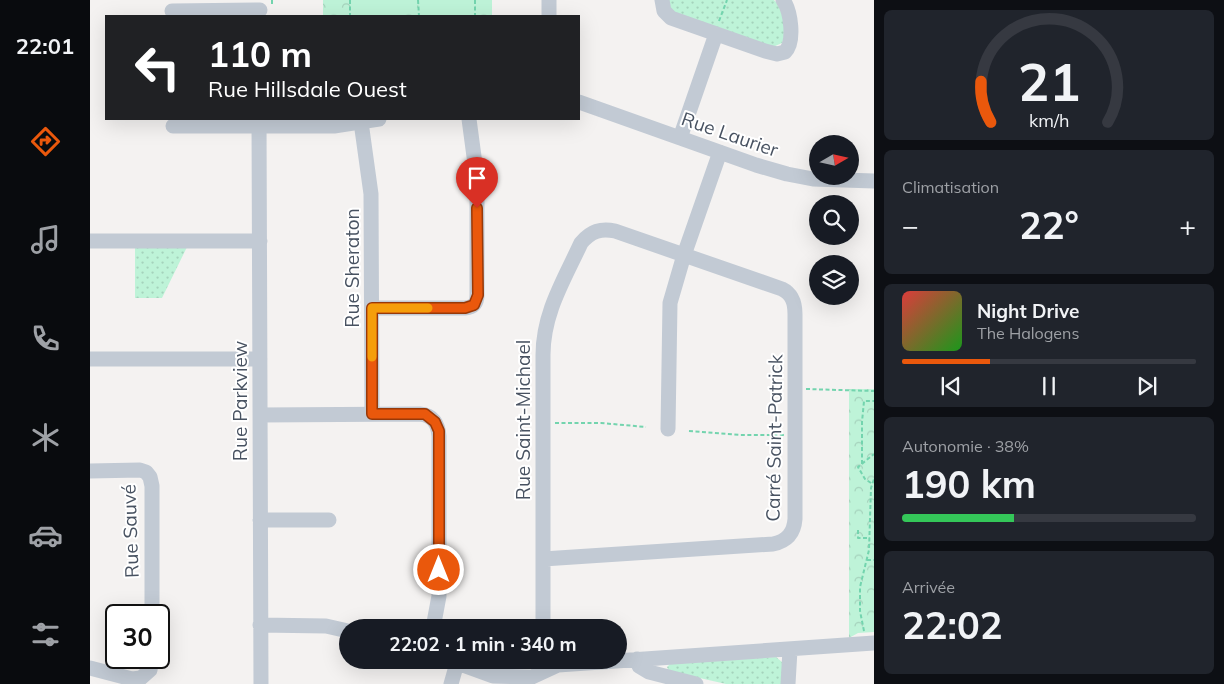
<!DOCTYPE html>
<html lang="fr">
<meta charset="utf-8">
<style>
body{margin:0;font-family:Mulish,sans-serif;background:#20242c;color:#f1f3f6;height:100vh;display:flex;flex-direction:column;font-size:19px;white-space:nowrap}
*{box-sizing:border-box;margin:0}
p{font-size:16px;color:#9ea1a6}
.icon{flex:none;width:28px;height:28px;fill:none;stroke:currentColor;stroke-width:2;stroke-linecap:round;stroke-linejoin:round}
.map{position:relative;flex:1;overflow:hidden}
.drawer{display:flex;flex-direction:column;gap:10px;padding:10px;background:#0d0f14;width:350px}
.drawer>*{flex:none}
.hud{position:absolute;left:15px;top:15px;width:475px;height:105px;border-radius:0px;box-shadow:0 5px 20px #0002;background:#202124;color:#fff;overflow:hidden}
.needle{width:32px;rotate:81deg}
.tools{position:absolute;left:719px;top:135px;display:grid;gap:10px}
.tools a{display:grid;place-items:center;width:50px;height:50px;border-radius:50%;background:#171b24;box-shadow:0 5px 20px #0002;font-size:25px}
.speed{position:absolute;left:15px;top:604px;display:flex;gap:10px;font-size:25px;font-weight:700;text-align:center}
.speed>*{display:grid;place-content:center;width:65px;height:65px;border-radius:50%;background:#171b24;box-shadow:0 5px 20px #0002;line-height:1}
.speed .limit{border:2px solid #111;border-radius:8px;background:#fff;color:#111}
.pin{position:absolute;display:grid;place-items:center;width:42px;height:42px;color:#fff;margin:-51px -21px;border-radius:50% 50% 50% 0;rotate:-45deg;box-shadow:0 0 5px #0007}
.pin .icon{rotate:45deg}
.me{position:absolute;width:55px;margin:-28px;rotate:0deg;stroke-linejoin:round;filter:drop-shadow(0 0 4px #0008)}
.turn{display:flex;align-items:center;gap:18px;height:105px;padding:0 20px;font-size:22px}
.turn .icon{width:65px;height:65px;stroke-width:2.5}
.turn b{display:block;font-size:35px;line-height:42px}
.big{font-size:38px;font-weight:700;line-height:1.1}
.drawer .card{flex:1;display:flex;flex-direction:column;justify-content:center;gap:8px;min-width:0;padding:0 18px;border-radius:8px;background:#20242c}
.drawer .dial{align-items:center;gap:0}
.dial svg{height:130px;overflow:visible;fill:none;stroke:#363941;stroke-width:7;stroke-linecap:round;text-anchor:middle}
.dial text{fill:#f1f3f6;stroke:none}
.song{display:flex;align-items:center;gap:15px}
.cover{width:60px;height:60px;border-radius:8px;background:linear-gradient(135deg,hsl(0 70% 55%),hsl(120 70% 35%))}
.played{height:5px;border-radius:2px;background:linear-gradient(90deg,#ea580c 30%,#363941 30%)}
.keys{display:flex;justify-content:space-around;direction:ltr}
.heat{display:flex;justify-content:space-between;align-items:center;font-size:28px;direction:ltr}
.charge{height:8px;border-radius:4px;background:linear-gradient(90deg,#34c759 38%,#363941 0)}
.trip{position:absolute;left:249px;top:619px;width:288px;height:50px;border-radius:25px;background:#171b24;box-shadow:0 5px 20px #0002;font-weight:700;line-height:50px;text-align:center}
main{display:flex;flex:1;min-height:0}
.dock{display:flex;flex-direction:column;width:90px;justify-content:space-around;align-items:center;background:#090b0e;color:#9ea1a6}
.dock .icon{width:35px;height:35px}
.dock .selected{color:#ea580c}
.dock b{font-size:22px;color:#f1f3f6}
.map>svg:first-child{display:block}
</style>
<main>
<nav class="dock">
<b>22:01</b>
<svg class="icon selected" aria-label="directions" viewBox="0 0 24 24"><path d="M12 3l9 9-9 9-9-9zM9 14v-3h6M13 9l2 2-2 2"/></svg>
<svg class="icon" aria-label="music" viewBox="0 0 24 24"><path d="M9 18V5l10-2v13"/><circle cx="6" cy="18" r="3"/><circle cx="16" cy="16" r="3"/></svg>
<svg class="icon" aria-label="phone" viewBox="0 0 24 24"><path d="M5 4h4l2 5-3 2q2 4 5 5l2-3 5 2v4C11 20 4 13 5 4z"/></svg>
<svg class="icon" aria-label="climate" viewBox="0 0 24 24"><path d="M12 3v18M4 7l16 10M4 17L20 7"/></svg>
<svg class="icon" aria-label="car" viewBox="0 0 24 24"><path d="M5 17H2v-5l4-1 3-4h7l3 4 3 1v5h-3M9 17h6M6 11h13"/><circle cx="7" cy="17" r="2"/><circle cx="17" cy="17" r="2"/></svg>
<svg class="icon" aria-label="filters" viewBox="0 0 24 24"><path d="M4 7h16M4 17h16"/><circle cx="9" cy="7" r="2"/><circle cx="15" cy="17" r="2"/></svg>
</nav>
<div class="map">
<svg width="784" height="684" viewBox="0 0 784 684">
<defs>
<pattern id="grass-dots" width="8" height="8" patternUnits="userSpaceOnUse" patternTransform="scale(1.25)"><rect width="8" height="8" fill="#bef3d8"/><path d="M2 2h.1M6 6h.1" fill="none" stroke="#a5d2bc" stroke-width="1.8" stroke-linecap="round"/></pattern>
<pattern id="forest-crowns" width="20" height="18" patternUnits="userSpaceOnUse" patternTransform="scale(1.25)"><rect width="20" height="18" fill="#bef3d8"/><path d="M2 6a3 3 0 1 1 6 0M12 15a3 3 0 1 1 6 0" fill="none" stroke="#a5d2bc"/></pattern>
</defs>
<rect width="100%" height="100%" fill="#f4f2f1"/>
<!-- grass -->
<path fill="url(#grass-dots)" d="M 578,0 L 684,0 L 692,8 L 695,35 L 692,43 L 683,47 L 581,11 Z
M 45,247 L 97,247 L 72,298 L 45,298 Z
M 686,657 L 692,662 L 692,684 L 636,684 L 579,671 L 577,667 L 580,664 Z"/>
<!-- forest -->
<path fill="url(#forest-crowns)" d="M 233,0 L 402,0 L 402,16 L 233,16 Z
M 759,389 L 784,389 L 784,632 L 768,633 L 759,638 Z"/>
<!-- garden -->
<path fill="#bef3d8" d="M 263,0 L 315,0 L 315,16 L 263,16 Z
M 328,0 L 385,0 L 385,16 L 329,16 Z"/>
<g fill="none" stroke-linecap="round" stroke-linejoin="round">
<!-- path -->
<path stroke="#73d4ae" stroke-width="2" stroke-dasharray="4 2.5" stroke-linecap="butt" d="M 182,0 L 182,6
M 260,0 L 260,16
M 328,0 L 329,16
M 385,0 L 385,16
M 629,21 L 637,0
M 716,389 L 784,391
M 465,423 L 511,423 L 556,427
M 599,431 L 650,435 L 694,435
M 772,464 L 772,422 L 774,401 L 784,401
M 781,483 L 775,479 L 768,467 L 784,454
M 768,530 L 768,538 L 780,538
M 777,560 L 784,560
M 774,631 L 770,611 L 770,587 L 779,550 L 781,488 L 784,479"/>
<!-- minor -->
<path stroke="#c2cad4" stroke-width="15" d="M 572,0 L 574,11 L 581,18 L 675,51 L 687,54 L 695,52 C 705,42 701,11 693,0
M 82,11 L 170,10
M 459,16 L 459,0
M 489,102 L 666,165 L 697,174 L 723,179 L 784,181
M 169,119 L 171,684
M 271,122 L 281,194 L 282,414
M 83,126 L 244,126 L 289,119
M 590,138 L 626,34
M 0,241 L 170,241
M 282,308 L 375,308 C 384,307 387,304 387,295 L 387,179 L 379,119
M 0,359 L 170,359
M 170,415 L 330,414 C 343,415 348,424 349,436 L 349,596 L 343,628
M 578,429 L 580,303 L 594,255 L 630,152
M 0,471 L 50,470 L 56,472 L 60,477 L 62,486 L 62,615
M 170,520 L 239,520
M 453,559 L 683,544 C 697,541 704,533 705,519 L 705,314 C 705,302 702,294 692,289 L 525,231 C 511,228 501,231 491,243 C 474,280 453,313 453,355 L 453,628
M 170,625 L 236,626 L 258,631
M 547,659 L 549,666 L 559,672 L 606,684
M 359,660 L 403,676 L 442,677 L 468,665 L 784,643
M 0,668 L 42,679 L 51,678 L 60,670 L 62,658
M 361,684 L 367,663
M 698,684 L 700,650"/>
</g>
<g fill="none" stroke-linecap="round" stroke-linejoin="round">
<defs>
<path id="route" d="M 349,570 L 349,431 L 345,422 L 335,414 L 282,414 L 282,308 L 375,308 L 384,305 L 388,295 L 387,208"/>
</defs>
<!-- route casing -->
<use href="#route" stroke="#983908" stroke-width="12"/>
<!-- route -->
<use href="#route" stroke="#ea580c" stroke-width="9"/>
<!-- slow -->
<path stroke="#f59e0b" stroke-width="9" d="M 282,357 L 282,308 L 338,308"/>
</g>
<g text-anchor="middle" stroke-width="4" stroke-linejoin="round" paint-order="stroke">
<!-- street labels -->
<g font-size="19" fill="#485261" stroke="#fff">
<text transform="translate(640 134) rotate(19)" y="7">Rue Laurier</text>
<text transform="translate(262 268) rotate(-90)" y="7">Rue Sheraton</text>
<text transform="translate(150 401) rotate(-90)" y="7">Rue Parkview</text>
<text transform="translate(433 420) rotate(-90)" y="7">Rue Saint-Michael</text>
<text transform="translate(684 438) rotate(-89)" y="7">Carré Saint-Patrick</text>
<text transform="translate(40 531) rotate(-92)" y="7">Rue Sauvé</text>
</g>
</g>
</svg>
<div class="tools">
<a><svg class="needle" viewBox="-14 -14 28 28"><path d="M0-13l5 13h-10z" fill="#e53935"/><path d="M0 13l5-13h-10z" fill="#9ea1a6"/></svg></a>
<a><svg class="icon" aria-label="search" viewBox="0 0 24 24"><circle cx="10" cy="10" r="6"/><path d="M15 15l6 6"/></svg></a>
<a><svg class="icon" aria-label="layers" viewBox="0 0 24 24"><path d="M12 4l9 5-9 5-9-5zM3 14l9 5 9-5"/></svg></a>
</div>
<div class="speed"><div class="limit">30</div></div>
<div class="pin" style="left:387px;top:208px;background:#d93025"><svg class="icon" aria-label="arrive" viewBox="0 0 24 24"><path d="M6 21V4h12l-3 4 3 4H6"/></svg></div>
<svg class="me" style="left:349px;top:570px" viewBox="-20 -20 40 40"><circle r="17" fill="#ea580c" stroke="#fff" stroke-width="3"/><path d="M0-11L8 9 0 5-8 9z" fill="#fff"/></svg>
<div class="trip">22:02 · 1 min · 340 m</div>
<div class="hud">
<div class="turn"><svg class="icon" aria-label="left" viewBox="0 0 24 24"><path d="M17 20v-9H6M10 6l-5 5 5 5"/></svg><div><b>110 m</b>Rue Hillsdale Ouest</div></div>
</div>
</div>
<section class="drawer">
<div class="card dial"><svg viewBox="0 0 100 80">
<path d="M14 69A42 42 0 1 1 86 69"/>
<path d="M14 69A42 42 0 0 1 8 44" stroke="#ea580c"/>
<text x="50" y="56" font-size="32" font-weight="700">21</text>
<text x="50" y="72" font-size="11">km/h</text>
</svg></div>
<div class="card"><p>Climatisation</p>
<div class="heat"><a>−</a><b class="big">22°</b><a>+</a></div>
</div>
<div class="card">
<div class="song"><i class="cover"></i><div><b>Night Drive</b><p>The Halogens</p></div></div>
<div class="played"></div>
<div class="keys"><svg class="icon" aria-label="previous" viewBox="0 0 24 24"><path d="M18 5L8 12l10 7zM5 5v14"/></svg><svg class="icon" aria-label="pause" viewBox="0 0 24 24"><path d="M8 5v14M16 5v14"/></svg><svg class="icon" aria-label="next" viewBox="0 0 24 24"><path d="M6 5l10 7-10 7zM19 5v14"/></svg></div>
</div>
<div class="card"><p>Autonomie · 38%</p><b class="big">190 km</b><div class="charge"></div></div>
<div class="card"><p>Arrivée</p><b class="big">22:02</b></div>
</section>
</main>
